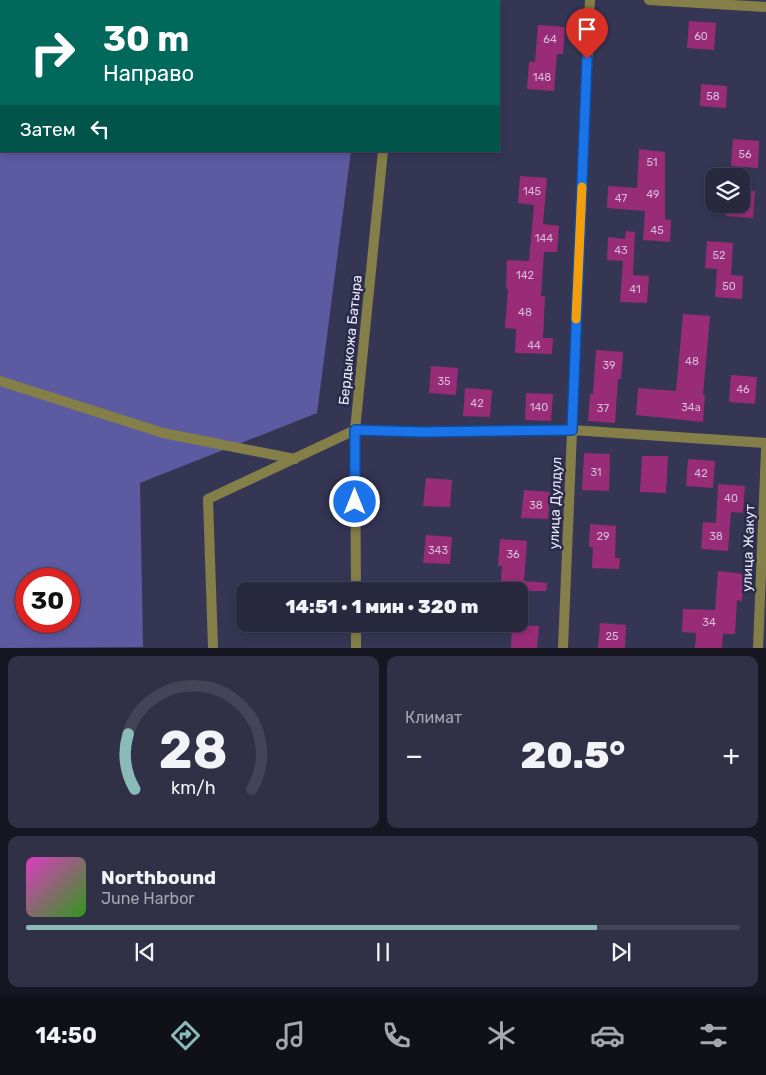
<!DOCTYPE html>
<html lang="ru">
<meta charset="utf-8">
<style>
body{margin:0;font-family:Rubik,sans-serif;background:#303046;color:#f1f3f6;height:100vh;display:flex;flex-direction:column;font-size:19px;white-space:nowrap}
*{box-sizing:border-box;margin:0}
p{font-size:16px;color:#a5a6b0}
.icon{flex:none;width:28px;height:28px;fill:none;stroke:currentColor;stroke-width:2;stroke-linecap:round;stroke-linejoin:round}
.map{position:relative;height:648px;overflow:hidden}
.sheet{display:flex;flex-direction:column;gap:8px;padding:8px;background:#161623;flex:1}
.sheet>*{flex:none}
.hud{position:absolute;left:0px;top:0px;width:500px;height:152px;box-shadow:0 2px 8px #0003,0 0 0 1px #444459;background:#00695c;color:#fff;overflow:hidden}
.tools{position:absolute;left:705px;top:168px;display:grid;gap:10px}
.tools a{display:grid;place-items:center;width:45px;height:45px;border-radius:10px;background:#28283f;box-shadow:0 2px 8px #0003,0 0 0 1px #444459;font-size:25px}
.speed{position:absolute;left:15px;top:568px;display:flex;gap:10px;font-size:25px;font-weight:700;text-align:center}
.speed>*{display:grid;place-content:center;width:65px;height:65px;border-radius:50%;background:#28283f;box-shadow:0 2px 8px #0003,0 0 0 1px #444459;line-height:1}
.speed .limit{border:8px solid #d22;background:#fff;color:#111}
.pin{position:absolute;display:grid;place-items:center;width:42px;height:42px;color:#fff;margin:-51px -21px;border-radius:50% 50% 50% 0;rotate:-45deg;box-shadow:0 0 5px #0007}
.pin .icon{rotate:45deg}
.me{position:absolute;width:55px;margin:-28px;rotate:0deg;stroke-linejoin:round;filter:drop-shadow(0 0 4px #0008)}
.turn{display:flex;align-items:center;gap:18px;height:105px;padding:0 20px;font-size:22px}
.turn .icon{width:65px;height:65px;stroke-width:2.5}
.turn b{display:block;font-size:35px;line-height:42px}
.then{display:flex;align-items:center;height:48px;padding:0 20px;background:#0003;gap:10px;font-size:19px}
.big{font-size:38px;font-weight:800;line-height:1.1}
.sheet .widget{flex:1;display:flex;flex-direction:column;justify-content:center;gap:8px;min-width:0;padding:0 18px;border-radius:10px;background:#303046}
.sheet .dial{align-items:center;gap:0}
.dial svg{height:130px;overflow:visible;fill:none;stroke:#444459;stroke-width:7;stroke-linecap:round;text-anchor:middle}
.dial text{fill:#f1f3f6;stroke:none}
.song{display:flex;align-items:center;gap:15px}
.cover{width:60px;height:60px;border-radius:8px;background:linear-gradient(135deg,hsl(310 70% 55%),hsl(110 70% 35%))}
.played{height:5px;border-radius:2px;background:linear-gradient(90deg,#8bbbb9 80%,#444459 80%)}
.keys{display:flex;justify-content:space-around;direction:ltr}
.heat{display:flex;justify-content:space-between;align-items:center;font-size:28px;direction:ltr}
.sheet .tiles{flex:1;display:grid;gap:8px;grid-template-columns:1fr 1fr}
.widget:last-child{grid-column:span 2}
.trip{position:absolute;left:236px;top:582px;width:292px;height:50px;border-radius:10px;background:#28283f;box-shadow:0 2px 8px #0003,0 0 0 1px #444459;font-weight:800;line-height:50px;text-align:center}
.dock{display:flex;height:80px;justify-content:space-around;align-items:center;background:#101019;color:#a5a6b0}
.dock .icon{width:35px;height:35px}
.dock .active{color:#8bbbb9}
.dock b{font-size:22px;color:#f1f3f6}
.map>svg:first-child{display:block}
</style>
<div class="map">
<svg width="766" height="648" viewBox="0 0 766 648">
<rect width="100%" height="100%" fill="#353654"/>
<!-- green -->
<path fill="#5c5aa1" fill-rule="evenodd" d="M 0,0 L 370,0 L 1,1 L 1,151 L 351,151 L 317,413 L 140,483 L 143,647 L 0,648 ZM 26,579 L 69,579 L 69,621 L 26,621 Z"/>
<!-- building -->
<path fill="#982c76" d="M 689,21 L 716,23 L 714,50 L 687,48 Z
M 538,25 L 565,27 L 563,54 L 557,54 L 554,91 L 527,89 L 529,62 L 535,62 Z
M 701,84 L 727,86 L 726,108 L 700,106 Z
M 733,139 L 759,141 L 758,168 L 731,166 Z
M 639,149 L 665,152 L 665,219 L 671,220 L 670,242 L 643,240 L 645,211 L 607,208 L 608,186 L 637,188 Z
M 520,176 L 547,178 L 543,224 L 559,226 L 557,252 L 544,252 L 541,296 L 545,296 L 543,338 L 553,338 L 552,354 L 515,353 L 516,329 L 505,328 L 508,289 L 506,289 L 507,260 L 529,261 L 534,205 L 518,203 Z
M 741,190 L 755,191 L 753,218 L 726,216 L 727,204 L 741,204 Z
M 626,231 L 635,232 L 633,275 L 649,276 L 647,303 L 620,302 L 623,261 L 607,260 L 608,237 L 625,239 Z
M 707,241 L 733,243 L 731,275 L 743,276 L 742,299 L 715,297 L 717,269 L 705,268 Z
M 683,314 L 710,316 L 703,395 L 705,395 L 703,422 L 636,415 L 638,388 L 676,391 Z
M 596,350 L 623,352 L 621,379 L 618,379 L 615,423 L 588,421 L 590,394 L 593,394 Z
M 431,366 L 458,368 L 456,395 L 429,393 Z
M 731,375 L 757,377 L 755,404 L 729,402 Z
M 465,388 L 492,390 L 490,417 L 463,416 Z
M 526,393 L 553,394 L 551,421 L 525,420 Z
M 584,453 L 610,454 L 609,491 L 582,490 Z
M 642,456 L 668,456 L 666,493 L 640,492 Z
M 688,459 L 715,461 L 713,488 L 686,486 Z
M 426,478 L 452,480 L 450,507 L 423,506 Z
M 718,484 L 745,486 L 743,513 L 731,512 L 728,551 L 701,549 L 703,522 L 716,523 Z
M 524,490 L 550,492 L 548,519 L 521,518 Z
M 590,524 L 616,526 L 615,558 L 620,558 L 619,569 L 592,568 L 593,547 L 589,547 Z
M 426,535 L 452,537 L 450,564 L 423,563 Z
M 500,539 L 527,541 L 524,581 L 547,583 L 546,591 L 500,591 L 502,566 L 498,566 Z
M 718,571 L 744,574 L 742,601 L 737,600 L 735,634 L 723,634 L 722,648 L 695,648 L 696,633 L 682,632 L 683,609 L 715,610 Z
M 600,623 L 626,625 L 625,648 L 598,648 Z
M 512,625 L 539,626 L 537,648 L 511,648 Z"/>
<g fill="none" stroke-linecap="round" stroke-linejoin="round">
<!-- minor -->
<path stroke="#847e49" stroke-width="10" d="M 649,0 L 766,7
M 398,1 L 398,0
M 0,381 L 163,433 L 295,459
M 356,591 L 355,430 L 383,151
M 356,624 L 356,648
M 213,648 L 208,499 L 355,430 L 422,432 L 572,430 L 766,443
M 563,648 L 590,0"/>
<!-- tertiary -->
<path stroke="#847e49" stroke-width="10" d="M 758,648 L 766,450"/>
</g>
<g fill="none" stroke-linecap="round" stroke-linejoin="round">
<defs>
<path id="route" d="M 355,502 L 355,430 L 422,432 L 572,430 L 587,59"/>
</defs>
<!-- route casing -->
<use href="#route" stroke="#114b97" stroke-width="12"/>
<!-- route -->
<use href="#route" stroke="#1a73e8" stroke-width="9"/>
<!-- slow -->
<path stroke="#f59e0b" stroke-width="9" d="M 576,319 L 582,187"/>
</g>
<g text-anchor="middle" stroke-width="5" stroke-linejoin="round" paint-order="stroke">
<!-- number labels -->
<g font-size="11" fill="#d5badc">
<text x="701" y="40">60</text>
<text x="550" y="43">64</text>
<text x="542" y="81">148</text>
<text x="713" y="100">58</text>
<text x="745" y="158">56</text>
<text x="652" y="166">51</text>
<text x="532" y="195">145</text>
<text x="653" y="198">49</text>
<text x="621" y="202">47</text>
<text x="657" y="234">45</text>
<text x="544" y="242">144</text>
<text x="621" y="254">43</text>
<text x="719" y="259">52</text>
<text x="525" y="279">142</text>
<text x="729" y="290">50</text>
<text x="635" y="293">41</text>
<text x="525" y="316">48</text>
<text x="534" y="349">44</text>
<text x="692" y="365">48</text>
<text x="609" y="369">39</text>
<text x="444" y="385">35</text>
<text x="743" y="393">46</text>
<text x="477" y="407">42</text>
<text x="539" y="411">140</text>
<text x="691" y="411">34а</text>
<text x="603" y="412">37</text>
<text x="596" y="476">31</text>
<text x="701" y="477">42</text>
<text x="731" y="502">40</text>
<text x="536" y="509">38</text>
<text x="603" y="540">29</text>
<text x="716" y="540">38</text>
<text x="438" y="554">343</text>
<text x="513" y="558">36</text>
<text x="709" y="626">34</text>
<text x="612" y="640">25</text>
</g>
<!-- street labels -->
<g font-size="14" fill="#e9eafe" stroke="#2b2b49">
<text transform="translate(350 340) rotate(-84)" y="5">Бердыкожа Батыра</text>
<text transform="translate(555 503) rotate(-88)" y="5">улица Дулдул</text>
<text transform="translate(748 548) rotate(-88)" y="5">улица Жакут</text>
</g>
</g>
</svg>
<div class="tools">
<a><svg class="icon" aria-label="layers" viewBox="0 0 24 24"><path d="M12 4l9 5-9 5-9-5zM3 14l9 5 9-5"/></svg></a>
</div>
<div class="speed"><div class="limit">30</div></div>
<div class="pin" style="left:587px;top:59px;background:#d93025"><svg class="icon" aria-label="arrive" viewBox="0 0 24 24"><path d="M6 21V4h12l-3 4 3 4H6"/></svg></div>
<svg class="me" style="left:355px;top:502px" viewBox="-20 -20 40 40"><circle r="17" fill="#1a73e8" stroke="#fff" stroke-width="3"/><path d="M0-11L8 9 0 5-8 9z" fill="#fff"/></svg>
<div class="trip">14:51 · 1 мин · 320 m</div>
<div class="hud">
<div class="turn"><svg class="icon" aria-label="right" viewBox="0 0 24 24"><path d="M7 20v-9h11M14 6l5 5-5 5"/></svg><div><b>30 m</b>Направо</div></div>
<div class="then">Затем<svg class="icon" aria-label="left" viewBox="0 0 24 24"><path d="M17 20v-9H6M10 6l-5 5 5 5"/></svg></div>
</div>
</div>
<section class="sheet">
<div class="tiles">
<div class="widget dial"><svg viewBox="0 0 100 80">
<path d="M14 69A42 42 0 1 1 86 69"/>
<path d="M14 69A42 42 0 0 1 10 35" stroke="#8bbbb9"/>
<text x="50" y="56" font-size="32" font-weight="700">28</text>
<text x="50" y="72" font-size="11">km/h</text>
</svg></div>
<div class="widget"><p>Климат</p>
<div class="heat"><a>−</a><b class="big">20.5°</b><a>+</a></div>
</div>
<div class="widget">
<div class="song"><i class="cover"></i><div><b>Northbound</b><p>June Harbor</p></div></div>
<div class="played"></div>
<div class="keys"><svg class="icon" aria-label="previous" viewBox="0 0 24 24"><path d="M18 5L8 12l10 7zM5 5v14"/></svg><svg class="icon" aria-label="pause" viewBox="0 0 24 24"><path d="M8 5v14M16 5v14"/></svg><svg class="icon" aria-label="next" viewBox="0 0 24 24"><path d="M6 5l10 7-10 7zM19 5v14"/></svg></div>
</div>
</div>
</section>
<nav class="dock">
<b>14:50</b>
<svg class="icon active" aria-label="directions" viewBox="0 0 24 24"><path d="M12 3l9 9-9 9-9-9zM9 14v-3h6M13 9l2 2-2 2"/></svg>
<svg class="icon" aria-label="music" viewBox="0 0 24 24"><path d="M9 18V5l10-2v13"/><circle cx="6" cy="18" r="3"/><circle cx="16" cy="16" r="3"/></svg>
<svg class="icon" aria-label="phone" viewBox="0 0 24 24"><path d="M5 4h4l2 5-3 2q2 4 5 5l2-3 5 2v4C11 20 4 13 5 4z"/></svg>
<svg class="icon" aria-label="climate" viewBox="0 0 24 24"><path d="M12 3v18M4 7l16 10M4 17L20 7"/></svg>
<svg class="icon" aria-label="car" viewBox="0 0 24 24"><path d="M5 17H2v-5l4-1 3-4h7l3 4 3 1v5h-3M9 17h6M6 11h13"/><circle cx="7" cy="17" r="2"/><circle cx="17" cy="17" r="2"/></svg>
<svg class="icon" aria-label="filters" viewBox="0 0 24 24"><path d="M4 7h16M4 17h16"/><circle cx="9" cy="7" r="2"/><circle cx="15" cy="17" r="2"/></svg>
</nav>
